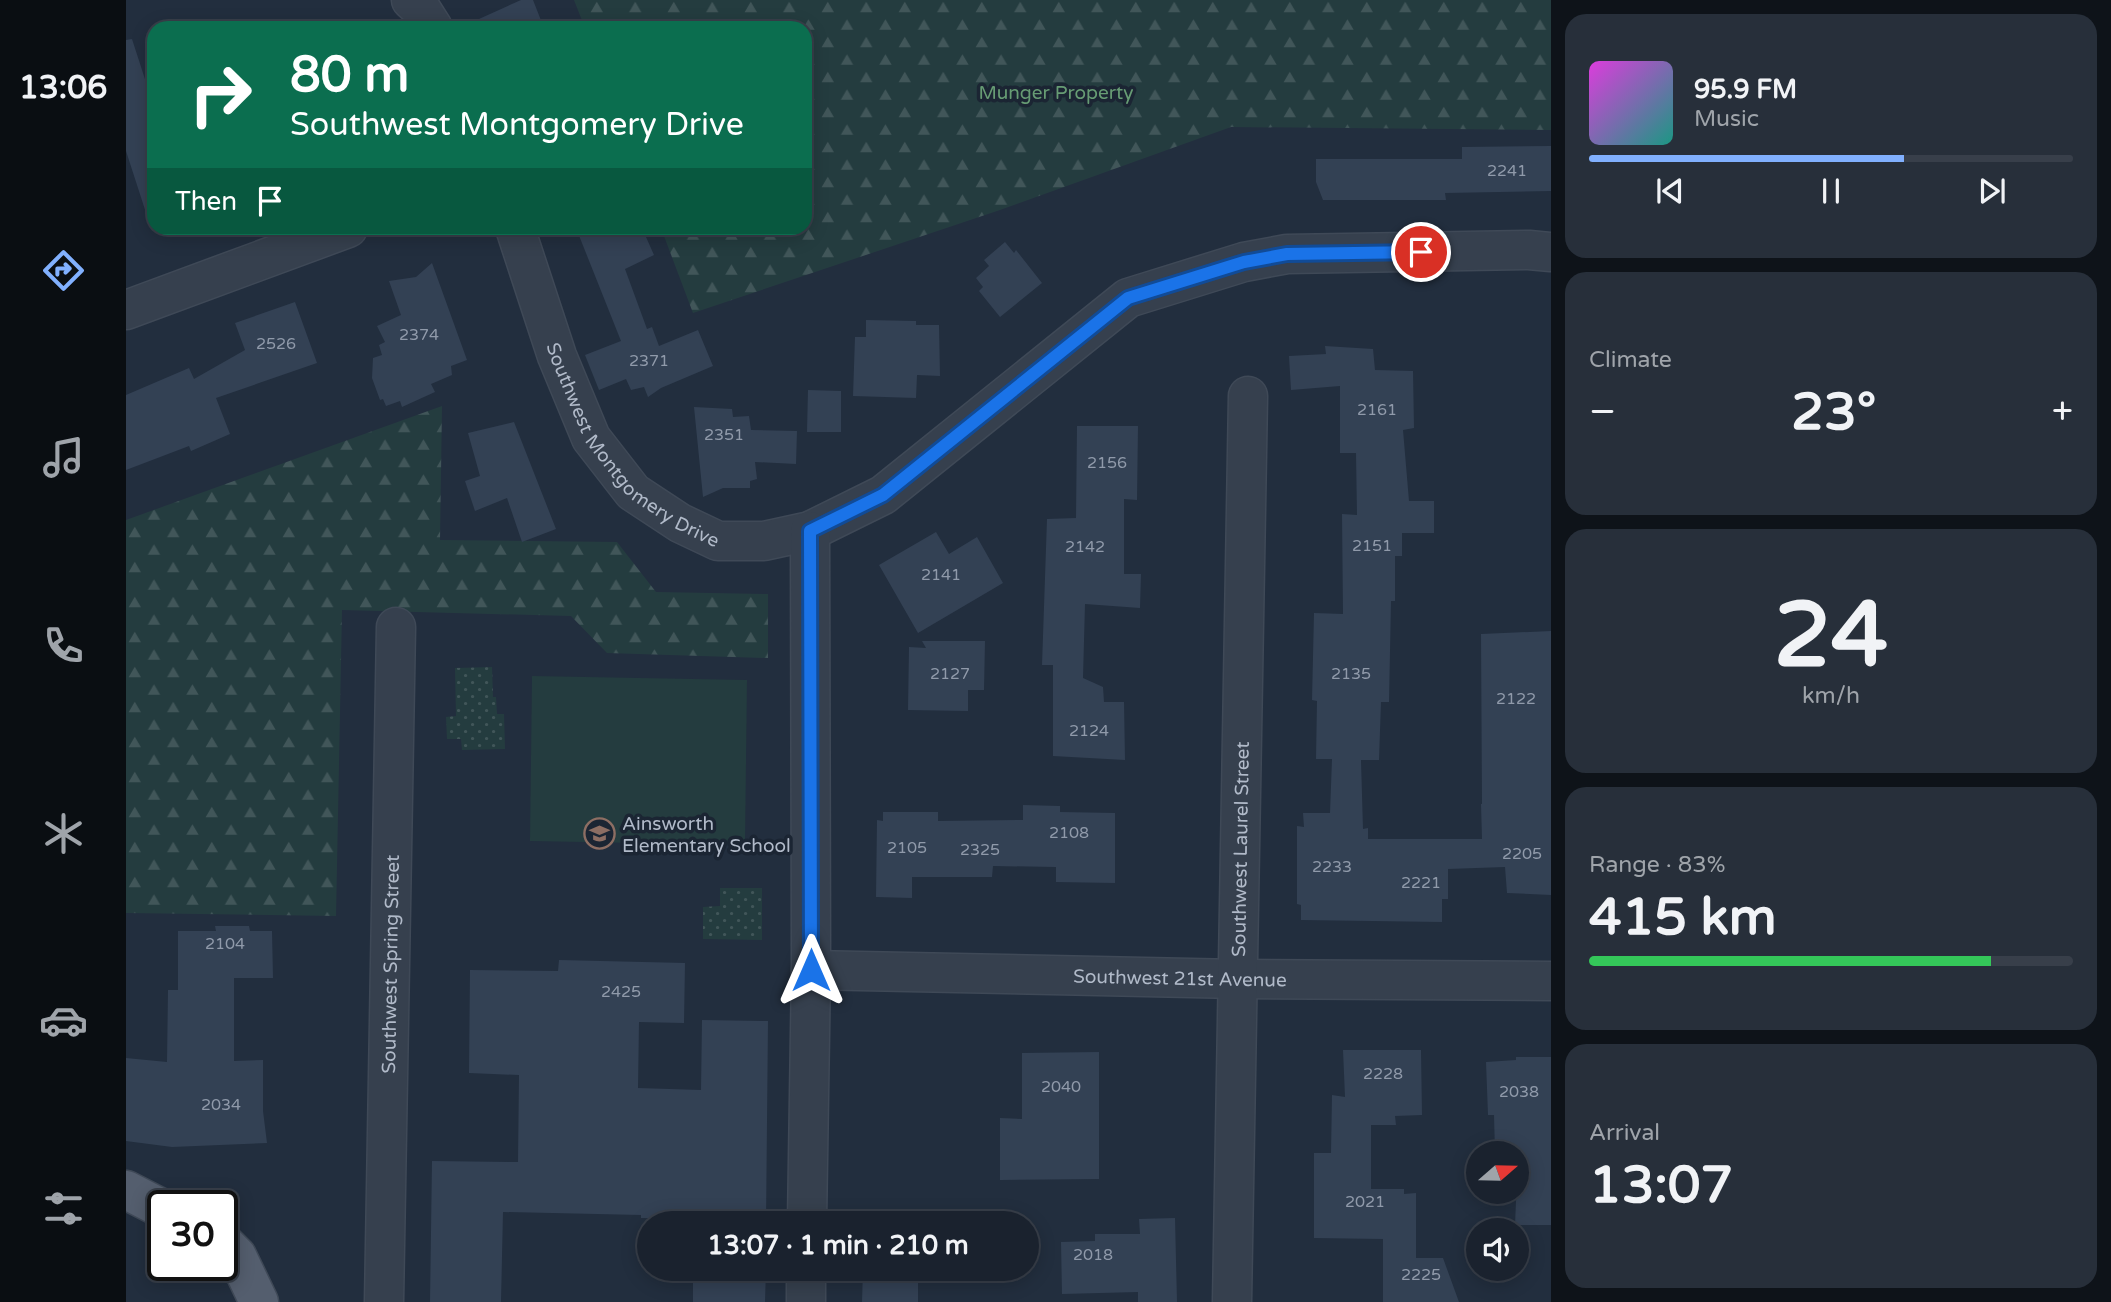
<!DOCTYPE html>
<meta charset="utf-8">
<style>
body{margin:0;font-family:"Varela Round",sans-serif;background:#272f3a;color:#f1f3f6;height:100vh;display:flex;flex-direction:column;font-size:26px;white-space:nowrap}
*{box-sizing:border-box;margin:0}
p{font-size:23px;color:#9fa4aa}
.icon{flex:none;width:38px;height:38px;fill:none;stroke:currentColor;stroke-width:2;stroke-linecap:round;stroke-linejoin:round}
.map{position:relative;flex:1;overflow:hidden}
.side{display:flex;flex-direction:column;gap:14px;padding:14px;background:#0e1319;width:560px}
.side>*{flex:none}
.banner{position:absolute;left:21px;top:21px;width:665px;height:214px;border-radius:21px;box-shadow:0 4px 18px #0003,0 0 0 2px #383f4a;background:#0b6e4f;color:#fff;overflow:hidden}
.needle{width:46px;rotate:70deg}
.buttons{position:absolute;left:1340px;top:1141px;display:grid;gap:14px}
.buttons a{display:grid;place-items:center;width:63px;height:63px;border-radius:50%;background:#1a222e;box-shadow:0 4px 18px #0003,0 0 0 2px #383f4a;font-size:35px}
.speed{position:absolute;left:21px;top:1190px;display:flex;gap:14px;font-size:35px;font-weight:700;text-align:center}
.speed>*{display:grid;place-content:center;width:91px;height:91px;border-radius:50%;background:#1a222e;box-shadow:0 4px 18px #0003,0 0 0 2px #383f4a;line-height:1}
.speed .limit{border:4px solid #111;border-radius:10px;background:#fff;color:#111}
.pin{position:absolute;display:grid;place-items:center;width:60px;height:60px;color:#fff;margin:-30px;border:4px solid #fff;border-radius:50%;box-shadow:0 2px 7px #0007}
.me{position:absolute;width:77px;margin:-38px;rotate:0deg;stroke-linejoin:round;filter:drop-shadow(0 0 5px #0008)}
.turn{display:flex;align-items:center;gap:24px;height:147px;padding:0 28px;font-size:32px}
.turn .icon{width:91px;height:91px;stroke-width:2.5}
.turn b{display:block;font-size:49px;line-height:60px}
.then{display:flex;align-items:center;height:66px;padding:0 28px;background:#0003;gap:14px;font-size:26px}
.big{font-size:52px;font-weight:700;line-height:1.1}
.side .card{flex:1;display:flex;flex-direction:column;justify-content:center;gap:10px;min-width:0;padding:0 24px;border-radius:21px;background:#272f3a}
.side .dial{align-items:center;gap:0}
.dial b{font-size:91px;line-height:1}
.song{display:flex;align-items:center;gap:21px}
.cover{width:84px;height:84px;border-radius:10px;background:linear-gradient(135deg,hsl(300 70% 55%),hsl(170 70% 35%))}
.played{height:7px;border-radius:4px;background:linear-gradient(90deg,#81b0fe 65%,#383f4a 65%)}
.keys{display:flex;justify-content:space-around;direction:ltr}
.heat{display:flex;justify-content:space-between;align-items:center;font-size:38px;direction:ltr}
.charge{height:10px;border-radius:5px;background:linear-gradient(90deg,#34c759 83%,#383f4a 0)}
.trip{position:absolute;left:511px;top:1211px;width:402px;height:70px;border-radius:35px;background:#1a222e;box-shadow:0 4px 18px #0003,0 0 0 2px #383f4a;font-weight:700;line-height:70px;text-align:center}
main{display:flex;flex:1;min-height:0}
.dock{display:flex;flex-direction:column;width:126px;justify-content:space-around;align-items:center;background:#0a0e12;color:#9fa4aa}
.dock .icon{width:49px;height:49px}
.dock .active{color:#81b0fe}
.dock b{font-size:32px;color:#f1f3f6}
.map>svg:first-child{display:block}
</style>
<main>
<nav class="dock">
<b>13:06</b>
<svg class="icon active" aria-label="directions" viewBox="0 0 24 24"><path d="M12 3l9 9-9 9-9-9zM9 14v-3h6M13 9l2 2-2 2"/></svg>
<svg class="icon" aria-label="music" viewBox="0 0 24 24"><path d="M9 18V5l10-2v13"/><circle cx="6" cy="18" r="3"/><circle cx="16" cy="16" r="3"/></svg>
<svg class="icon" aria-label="phone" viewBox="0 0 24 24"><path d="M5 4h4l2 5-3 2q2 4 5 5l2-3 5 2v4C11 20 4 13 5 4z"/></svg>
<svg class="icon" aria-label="climate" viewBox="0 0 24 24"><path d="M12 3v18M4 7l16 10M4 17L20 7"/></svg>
<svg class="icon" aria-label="car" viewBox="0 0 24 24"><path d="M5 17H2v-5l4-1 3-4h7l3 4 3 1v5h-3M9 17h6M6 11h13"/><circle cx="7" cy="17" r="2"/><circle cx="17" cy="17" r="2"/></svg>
<svg class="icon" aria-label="filters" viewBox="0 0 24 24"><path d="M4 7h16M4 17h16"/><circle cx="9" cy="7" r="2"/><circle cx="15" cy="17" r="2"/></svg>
</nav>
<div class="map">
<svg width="1425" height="1302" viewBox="0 0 1425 1302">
<defs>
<pattern id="forest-firs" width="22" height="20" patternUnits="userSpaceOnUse" patternTransform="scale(1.75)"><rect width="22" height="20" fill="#243c3f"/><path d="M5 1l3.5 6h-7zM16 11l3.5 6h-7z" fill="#415659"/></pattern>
<pattern id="park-dots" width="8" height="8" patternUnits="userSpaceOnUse" patternTransform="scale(1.75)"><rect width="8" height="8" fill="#243c3f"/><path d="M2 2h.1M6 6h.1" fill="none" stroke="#415659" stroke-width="1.8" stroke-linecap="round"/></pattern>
</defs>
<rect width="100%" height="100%" fill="#222e3e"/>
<!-- green -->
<path fill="#243c3f" d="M 406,676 L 621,680 L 619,845 L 404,841 Z"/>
<!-- forest -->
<path fill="url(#forest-firs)" d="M 448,0 L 1425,0 L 1425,130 L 1105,127 L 874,210 L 567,313 L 535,228 L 679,228 L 679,28 L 459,28 Z
M 316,406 L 314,540 L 491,542 L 530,592 L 642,594 L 642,658 L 481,653 L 445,616 L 216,610 L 210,916 L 0,913 L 0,520 Z"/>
<!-- park -->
<path fill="url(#park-dots)" d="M 366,667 L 367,697 L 370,697 L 371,714 L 378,714 L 379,749 L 336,750 L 335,739 L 321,739 L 320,717 L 330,716 L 329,668 Z
M 594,888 L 636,888 L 636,940 L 577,939 L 577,907 L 594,906 Z"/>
<!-- building -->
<path fill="#334154" d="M 395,0 L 407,0 L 418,28 L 333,28 Z
M 6,39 L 28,107 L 28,218 L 22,219 L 0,151 L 0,40 Z
M 1425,146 L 1425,191 L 1319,193 L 1320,200 L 1197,200 L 1190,182 L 1190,159 L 1336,159 L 1336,147 Z
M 450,228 L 516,228 L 528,255 L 499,269 L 521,329 L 526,327 L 533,346 L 572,330 L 587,366 L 535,388 L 522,397 L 518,387 L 505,390 L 500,379 L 473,390 L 459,355 L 495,341 Z
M 879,242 L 888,253 L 890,250 L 916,283 L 874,317 L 853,291 L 857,287 L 850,278 L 863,266 L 858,260 Z
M 306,263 L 341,360 L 325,366 L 326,375 L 305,384 L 309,392 L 276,407 L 274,401 L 260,406 L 257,399 L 254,400 L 246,378 L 247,358 L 256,355 L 253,345 L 259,342 L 251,326 L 275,315 L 263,281 L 290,277 Z
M 169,302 L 191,363 L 90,398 L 104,434 L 65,451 L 63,446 L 0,470 L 0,395 L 63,368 L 68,379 L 119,350 L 109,323 Z
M 740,320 L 790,321 L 790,325 L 813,325 L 814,376 L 791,375 L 790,398 L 727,396 L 729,337 L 740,337 Z
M 1199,346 L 1247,349 L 1249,370 L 1287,371 L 1288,428 L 1277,430 L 1283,501 L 1308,501 L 1308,533 L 1276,533 L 1276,556 L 1269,556 L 1269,601 L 1265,601 L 1263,702 L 1255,702 L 1253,760 L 1235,760 L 1237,829 L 1242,828 L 1242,839 L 1356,839 L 1355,804 L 1356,804 L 1355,634 L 1425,631 L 1425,895 L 1381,893 L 1379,867 L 1322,869 L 1322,899 L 1316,899 L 1316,922 L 1175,920 L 1175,905 L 1171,904 L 1171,826 L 1178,827 L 1177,813 L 1204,813 L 1206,759 L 1190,759 L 1191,701 L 1186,700 L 1188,613 L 1217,614 L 1216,514 L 1231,515 L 1230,453 L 1214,453 L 1214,386 L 1165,390 L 1163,356 L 1200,354 Z
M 682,390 L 715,391 L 715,432 L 681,432 Z
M 568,407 L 606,409 L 607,417 L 623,416 L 625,430 L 671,431 L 670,464 L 629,462 L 631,479 L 624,481 L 624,488 L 597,488 L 577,497 Z
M 388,422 L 430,529 L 396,542 L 381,498 L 349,511 L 339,481 L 354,476 L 342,433 Z
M 951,426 L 1012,426 L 1011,500 L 998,499 L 998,574 L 1015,574 L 1014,608 L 959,604 L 957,678 L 977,687 L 978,702 L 998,702 L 999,760 L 927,756 L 927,665 L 916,665 L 921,519 L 950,518 Z
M 810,532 L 823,554 L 851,537 L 877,583 L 792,633 L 753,565 Z
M 796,641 L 859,641 L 858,690 L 842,690 L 842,711 L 782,710 L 783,647 L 800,648 Z
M 897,805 L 934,806 L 934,812 L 989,813 L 989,883 L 930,882 L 930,867 L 867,866 L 866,877 L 786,877 L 786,898 L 750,897 L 751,820 L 757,821 L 757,812 L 812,812 L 812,821 L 897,820 Z
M 89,926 L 123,926 L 124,931 L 146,931 L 147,978 L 108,978 L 108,1061 L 137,1060 L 137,1111 L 141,1143 L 46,1147 L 0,1141 L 0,1058 L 41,1062 L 42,990 L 52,990 L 52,931 L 90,931 Z
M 433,960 L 559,963 L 558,1023 L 513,1022 L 512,1088 L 575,1090 L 576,1020 L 642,1021 L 640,1223 L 567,1223 L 567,1219 L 515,1218 L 515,1215 L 377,1212 L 375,1302 L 304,1302 L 306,1161 L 392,1162 L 393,1075 L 343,1073 L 344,970 L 432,971 Z
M 1217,1050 L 1295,1050 L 1296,1115 L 1269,1116 L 1270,1125 L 1245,1125 L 1245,1189 L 1278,1189 L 1278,1194 L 1290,1193 L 1290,1258 L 1317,1258 L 1333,1302 L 1257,1302 L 1257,1239 L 1188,1238 L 1188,1153 L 1205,1153 L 1206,1095 L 1219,1097 Z
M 973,1052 L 973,1179 L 874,1180 L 874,1118 L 896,1119 L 896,1053 Z
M 1390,1057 L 1425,1057 L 1425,1225 L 1389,1225 L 1392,1153 L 1369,1153 L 1368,1115 L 1362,1115 L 1360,1062 L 1390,1060 Z
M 1049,1218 L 1051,1302 L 1012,1302 L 1012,1292 L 936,1294 L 935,1242 L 969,1241 L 969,1234 L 1014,1234 L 1013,1219 Z
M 567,1269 L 640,1269 L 639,1302 L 567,1302 Z
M 737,1269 L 792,1269 L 792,1302 L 736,1302 Z"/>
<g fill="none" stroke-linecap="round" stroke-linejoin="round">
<defs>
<g id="minor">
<path d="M 285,0 L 295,9 L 307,28"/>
<path id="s1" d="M 389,228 L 431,356 L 465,438 L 507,492 L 554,523 L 592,541 L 638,541 L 684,531 L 757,495 L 1002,298 L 1118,262 L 1161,254 L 1403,250 L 1425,252"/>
<path d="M 0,310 L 222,228"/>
<path id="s2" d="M 685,970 L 1112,979 L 1425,981"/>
<path d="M 681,1223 L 685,970 L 684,531"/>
<path id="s3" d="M 258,1302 L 270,627"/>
<path d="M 680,1302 L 680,1269"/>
<path id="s4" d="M 1106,1302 L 1122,396"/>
</g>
<path id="major" d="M 0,1190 L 37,1209
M 96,1241 L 111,1256 L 133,1302"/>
</defs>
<!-- minor casing -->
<use href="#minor" stroke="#3f4957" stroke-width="41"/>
<!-- major casing -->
<use href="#major" stroke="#3f4957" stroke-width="41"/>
<!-- minor -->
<use href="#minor" stroke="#36404e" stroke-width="38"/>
<!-- major -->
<use href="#major" stroke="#545e6e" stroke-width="38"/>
</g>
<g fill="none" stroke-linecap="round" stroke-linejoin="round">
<defs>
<path id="route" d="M 685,970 L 684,531 L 757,495 L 1002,298 L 1118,262 L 1161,254 L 1295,252"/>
</defs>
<!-- route casing -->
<use href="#route" stroke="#114b97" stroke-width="18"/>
<!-- route -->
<use href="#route" stroke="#1a73e8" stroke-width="12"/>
</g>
<!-- icons -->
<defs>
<symbol id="school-ring" viewBox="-11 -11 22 22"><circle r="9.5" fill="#1b2533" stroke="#8d6e63" stroke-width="1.5"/><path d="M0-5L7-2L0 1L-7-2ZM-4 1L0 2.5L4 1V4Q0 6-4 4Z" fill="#8d6e63"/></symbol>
</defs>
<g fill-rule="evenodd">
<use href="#school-ring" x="456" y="816" width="35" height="35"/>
</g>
<g text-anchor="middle" stroke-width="7" stroke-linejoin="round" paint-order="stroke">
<!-- number labels -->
<g font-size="16" fill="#909aaa">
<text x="1381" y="176">2241</text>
<text x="293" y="340">2374</text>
<text x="150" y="349">2526</text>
<text x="523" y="366">2371</text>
<text x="1251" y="415">2161</text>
<text x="598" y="440">2351</text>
<text x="981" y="468">2156</text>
<text x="1246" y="551">2151</text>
<text x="959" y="552">2142</text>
<text x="815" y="580">2141</text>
<text x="824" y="679">2127</text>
<text x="1225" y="679">2135</text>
<text x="1390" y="704">2122</text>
<text x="963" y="736">2124</text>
<text x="943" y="838">2108</text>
<text x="781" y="853">2105</text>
<text x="854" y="855">2325</text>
<text x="1396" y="859">2205</text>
<text x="1206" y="872">2233</text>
<text x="1295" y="888">2221</text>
<text x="99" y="949">2104</text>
<text x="495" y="997">2425</text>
<text x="1257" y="1079">2228</text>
<text x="935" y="1092">2040</text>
<text x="1393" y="1097">2038</text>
<text x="95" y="1110">2034</text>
<text x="1239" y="1207">2021</text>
<text x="967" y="1260">2018</text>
<text x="1295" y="1280">2225</text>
</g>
<!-- park labels -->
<g font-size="19" fill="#679c74" stroke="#1b2533">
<text x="930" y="99">Munger Property</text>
</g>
<!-- street labels -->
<g font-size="19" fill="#b1bac9" stroke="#1b2533">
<text dy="7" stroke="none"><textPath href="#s1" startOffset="256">Southwest Montgomery Drive</textPath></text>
<text dy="7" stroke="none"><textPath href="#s4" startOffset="453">Southwest Laurel Street</textPath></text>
<text dy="7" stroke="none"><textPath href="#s3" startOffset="338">Southwest Spring Street</textPath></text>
<text dy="7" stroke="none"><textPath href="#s2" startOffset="369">Southwest 21st Avenue</textPath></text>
</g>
<!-- poi labels -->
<g font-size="19" fill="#b1bac9" stroke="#1b2533" text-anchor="start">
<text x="496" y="830">Ainsworth<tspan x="496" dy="22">Elementary School</tspan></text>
</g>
</g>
</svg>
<div class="buttons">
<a><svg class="needle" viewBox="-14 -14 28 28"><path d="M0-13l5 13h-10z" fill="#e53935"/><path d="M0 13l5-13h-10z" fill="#9fa4aa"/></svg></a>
<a><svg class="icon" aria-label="sound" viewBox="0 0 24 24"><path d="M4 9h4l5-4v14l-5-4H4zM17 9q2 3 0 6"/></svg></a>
</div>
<div class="speed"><div class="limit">30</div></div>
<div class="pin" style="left:1295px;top:252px;background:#d93025"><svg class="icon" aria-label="arrive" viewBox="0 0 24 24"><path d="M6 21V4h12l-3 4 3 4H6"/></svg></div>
<svg class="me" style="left:685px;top:970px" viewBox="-20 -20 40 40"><path d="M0-17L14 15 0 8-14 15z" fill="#1a73e8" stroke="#fff" stroke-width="4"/></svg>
<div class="trip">13:07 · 1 min · 210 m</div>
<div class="banner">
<div class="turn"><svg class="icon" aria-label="right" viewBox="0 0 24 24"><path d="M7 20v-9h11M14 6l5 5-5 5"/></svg><div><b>80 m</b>Southwest Montgomery Drive</div></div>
<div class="then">Then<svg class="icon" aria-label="arrive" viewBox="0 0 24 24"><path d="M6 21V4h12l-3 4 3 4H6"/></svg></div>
</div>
</div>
<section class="side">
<div class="card">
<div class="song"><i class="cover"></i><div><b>95.9 FM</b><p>Music</p></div></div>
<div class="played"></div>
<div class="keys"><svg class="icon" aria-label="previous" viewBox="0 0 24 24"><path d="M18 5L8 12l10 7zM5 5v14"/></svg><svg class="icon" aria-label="pause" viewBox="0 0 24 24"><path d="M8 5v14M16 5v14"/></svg><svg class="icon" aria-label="next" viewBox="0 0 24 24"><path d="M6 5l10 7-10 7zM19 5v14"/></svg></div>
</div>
<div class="card"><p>Climate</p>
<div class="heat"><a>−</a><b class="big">23°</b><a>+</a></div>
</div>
<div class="card dial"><b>24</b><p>km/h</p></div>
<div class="card"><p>Range · 83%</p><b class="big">415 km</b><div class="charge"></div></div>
<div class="card"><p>Arrival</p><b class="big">13:07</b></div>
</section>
</main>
